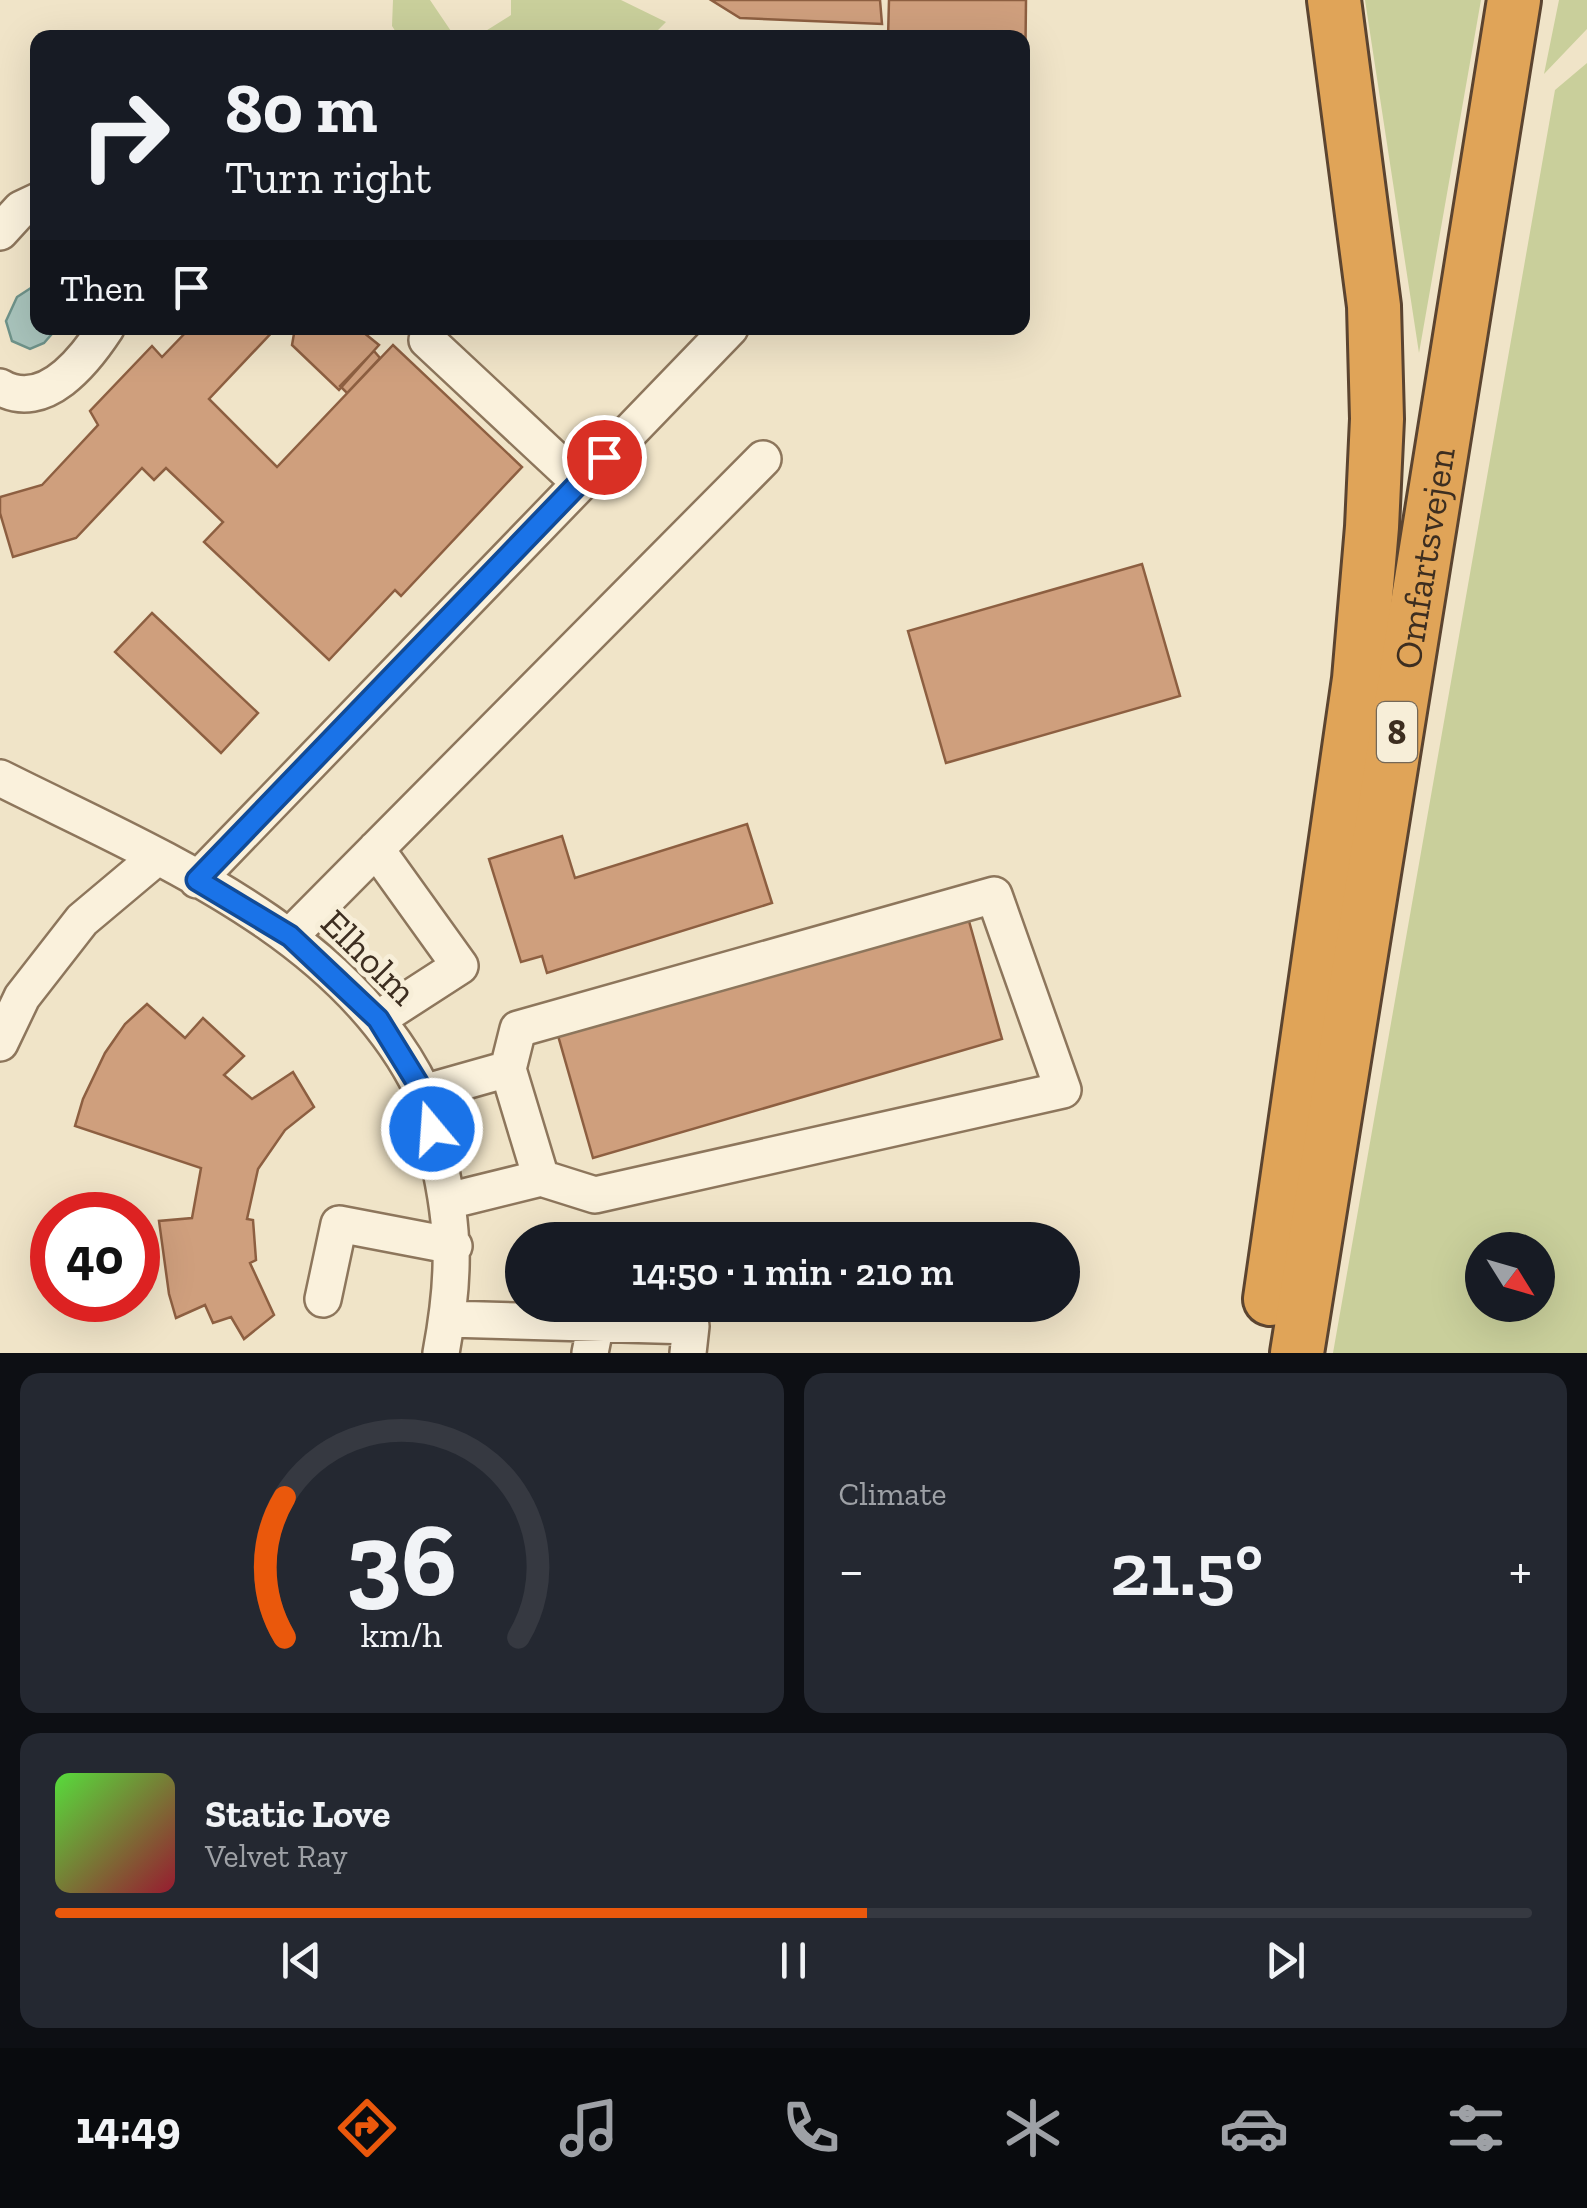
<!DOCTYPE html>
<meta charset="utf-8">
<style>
body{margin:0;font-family:"Zilla Slab",serif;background:#242831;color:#f1f3f6;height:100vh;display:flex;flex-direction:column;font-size:38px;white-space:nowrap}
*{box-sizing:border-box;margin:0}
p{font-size:32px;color:#9ea1a6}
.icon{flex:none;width:55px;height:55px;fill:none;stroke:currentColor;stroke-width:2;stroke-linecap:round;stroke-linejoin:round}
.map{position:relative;height:1353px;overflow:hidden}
.sheet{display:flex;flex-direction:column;gap:20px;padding:20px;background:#0d0f14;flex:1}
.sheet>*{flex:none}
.banner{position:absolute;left:30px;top:30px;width:1000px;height:305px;border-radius:20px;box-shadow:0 10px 40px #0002;background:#171b24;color:#f1f3f6;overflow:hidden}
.needle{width:65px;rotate:127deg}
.buttons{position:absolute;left:1465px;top:1232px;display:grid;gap:20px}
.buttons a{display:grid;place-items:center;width:90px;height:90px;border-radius:50%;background:#171b24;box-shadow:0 10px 40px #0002;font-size:50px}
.speed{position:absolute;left:30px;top:1192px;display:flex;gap:20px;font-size:50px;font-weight:700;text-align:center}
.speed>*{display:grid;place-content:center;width:130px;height:130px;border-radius:50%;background:#171b24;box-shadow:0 10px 40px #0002;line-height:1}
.speed .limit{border:15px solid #d22;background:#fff;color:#111}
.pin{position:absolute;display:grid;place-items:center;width:85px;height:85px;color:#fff;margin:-42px;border:5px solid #fff;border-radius:50%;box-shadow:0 2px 10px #0007}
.me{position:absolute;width:110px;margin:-55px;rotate:342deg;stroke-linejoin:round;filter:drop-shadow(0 0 8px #0008)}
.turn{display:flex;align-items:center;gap:35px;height:210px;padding:0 30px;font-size:45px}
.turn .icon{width:130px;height:130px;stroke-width:2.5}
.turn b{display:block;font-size:70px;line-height:85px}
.then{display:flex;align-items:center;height:95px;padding:0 30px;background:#0003;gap:20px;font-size:38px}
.big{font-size:75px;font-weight:600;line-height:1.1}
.sheet .card{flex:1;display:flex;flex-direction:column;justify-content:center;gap:15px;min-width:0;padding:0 35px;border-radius:20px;background:#242831}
.sheet .dial{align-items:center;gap:0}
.dial svg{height:260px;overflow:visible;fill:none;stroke:#363941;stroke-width:7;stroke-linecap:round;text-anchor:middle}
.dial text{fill:#f1f3f6;stroke:none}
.song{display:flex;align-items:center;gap:30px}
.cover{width:120px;height:120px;border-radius:15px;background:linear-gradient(135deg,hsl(110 70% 55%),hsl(350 70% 35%))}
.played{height:10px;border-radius:5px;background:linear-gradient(90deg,#ea580c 55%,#363941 55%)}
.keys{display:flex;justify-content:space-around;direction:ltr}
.heat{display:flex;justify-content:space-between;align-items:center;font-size:55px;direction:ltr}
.sheet .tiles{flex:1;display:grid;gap:20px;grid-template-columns:1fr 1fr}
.card:last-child{grid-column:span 2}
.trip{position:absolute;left:505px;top:1222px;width:575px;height:100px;border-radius:50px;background:#171b24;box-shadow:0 10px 40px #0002;font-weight:600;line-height:100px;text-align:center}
.menu{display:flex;height:160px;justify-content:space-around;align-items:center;background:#090b0e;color:#9ea1a6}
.menu .icon{width:70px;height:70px}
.menu .active{color:#ea580c}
.menu b{font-size:45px;color:#f1f3f6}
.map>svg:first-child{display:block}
</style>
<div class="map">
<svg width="1587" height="1353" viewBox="0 0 1587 1353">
<rect width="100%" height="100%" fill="#f0e4c8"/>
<!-- green -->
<path fill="#c9cf9b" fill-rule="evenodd" d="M 393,0 L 430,0 L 455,37 L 399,37 L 392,26 Z
M 511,0 L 621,0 L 666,22 L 651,37 L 476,37 L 511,15 Z
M 1365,0 L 1481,0 L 1419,353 Z
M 1559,0 L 1587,0 L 1587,29 L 1544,74 Z
M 1587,63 L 1587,1353 L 1333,1353 L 1555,90 ZM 1538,1250 L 1538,1305 L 1482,1305 L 1482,1250 Z"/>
<!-- water -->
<path fill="#a9c4bc" stroke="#6f938a" stroke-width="2.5" d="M 37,284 L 38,328 L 57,328 L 44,343 L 30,349 L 12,341 L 6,321 L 17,297 Z"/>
<!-- building -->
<path fill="#cf9f7d" stroke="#8d5f41" stroke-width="2.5" d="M 711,0 L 880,0 L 882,24 L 740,18 Z
M 889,0 L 1026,0 L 1025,87 L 1022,87 L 1022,38 L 888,38 Z
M 190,328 L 276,328 L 209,399 L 277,467 L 393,345 L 522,467 L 401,596 L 395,590 L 329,660 L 204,542 L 223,522 L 166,468 L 154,480 L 142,468 L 76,538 L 13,557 L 0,513 L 0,497 L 42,485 L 98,425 L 90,411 L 152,346 L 162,357 Z
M 295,328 L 358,328 L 379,345 L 339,390 L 292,345 Z
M 374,351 L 380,358 L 347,393 L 340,386 Z
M 1142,564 L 1180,696 L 946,763 L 908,631 Z
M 152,613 L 258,713 L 221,753 L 115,652 Z
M 747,824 L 772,903 L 547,973 L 542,956 L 521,962 L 489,859 L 562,836 L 575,878 Z
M 967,914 L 1002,1039 L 593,1158 L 557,1032 Z
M 147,1004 L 185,1038 L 203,1018 L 244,1056 L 224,1075 L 252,1099 L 293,1072 L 314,1107 L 285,1130 L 258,1169 L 247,1219 L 253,1220 L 256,1260 L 250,1263 L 274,1315 L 244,1339 L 231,1317 L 213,1323 L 205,1305 L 176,1318 L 169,1294 L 159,1221 L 192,1218 L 201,1168 L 75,1126 L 83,1099 L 105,1053 L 125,1024 Z"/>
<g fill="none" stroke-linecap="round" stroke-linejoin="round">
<defs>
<path id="minor" d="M 0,232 L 21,209 L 38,201
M 427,340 L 580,483
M 0,387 C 44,413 85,360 106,328
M 0,778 C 151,854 344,930 422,1090 C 431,1109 433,1136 438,1157 C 455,1231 455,1278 441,1353
M 376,849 L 460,966 L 378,1019
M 197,880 L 730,328
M 290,936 L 763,459
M 0,1043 L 22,997 L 82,920 L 157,857
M 508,1069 L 518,1029 L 994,895 L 1063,1090 L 595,1195 L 541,1178
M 423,1093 L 508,1069 L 541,1178 L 448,1201
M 323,1299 L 339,1224 L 454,1246
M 448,1319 L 691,1326 L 688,1353
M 590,1353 L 596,1323"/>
<g id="highway">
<path d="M 1270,1299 L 1359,679 L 1372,527 L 1377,419 L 1374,306 L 1334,0"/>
<path id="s1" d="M 1297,1353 L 1514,0"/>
</g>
</defs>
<!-- minor casing -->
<use href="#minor" stroke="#8d765c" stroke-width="40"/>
<!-- highway casing -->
<use href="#highway" stroke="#5b4430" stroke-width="58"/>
<!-- minor -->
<use href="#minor" stroke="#faf1dc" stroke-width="35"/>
<!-- highway -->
<use href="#highway" stroke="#e0a458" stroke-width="52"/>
</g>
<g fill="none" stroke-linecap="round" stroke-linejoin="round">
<defs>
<path id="route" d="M 432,1129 L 423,1092 L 378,1019 L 290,936 L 197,880 L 604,457"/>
</defs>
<!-- route casing -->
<use href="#route" stroke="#114b97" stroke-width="25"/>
<!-- route -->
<use href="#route" stroke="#1a73e8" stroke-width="18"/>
</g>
<g text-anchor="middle" stroke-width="10" stroke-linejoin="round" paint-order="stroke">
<!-- shield labels -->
<rect fill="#f7eed8" stroke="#756857" stroke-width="2.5" x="1377" y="702" width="40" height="60" rx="8"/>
<g font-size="35" font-weight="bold" fill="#3d2e20">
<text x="1397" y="744">8</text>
</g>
<!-- street labels -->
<g font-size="38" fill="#3d2e20" stroke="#f7eed8">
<text dy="13" stroke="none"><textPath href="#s1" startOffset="805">Omfartsvejen</textPath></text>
<text transform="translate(369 957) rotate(45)" y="13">Elholm</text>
</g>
</g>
</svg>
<div class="buttons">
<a><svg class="needle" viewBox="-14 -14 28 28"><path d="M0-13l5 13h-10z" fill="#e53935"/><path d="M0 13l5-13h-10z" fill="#9ea1a6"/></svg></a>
</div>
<div class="speed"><div class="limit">40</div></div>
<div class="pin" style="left:604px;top:457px;background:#d93025"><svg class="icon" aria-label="arrive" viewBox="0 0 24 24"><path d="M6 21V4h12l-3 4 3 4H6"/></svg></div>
<svg class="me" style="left:432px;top:1129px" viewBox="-20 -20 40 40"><circle r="17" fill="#1a73e8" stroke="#fff" stroke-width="3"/><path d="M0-11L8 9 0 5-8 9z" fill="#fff"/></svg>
<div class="trip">14:50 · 1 min · 210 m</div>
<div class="banner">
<div class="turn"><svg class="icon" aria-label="right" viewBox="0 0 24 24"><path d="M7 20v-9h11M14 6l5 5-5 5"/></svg><div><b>80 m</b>Turn right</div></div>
<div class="then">Then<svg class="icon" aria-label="arrive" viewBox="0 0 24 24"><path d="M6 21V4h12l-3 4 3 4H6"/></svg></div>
</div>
</div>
<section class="sheet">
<div class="tiles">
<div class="card dial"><svg viewBox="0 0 100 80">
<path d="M14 69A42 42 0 1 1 86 69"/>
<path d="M14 69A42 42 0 0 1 14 26" stroke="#ea580c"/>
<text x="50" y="56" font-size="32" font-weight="700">36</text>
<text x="50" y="72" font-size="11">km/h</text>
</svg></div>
<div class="card"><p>Climate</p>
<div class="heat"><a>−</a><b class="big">21.5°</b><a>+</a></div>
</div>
<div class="card">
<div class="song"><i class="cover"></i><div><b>Static Love</b><p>Velvet Ray</p></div></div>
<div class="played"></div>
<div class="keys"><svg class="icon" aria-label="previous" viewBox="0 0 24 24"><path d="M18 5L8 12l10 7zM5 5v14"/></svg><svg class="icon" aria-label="pause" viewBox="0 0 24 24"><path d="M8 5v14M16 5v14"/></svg><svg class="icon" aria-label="next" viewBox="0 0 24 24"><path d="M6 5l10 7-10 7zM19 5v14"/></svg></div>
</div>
</div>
</section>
<nav class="menu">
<b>14:49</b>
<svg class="icon active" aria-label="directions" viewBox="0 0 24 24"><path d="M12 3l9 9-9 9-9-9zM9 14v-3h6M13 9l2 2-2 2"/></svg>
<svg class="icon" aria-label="music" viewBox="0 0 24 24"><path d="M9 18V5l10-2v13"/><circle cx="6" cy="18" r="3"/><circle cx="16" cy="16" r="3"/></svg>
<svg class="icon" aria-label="phone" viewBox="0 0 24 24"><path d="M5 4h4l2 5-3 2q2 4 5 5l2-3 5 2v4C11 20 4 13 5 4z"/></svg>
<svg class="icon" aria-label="climate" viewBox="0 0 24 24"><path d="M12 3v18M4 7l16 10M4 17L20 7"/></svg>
<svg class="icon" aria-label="car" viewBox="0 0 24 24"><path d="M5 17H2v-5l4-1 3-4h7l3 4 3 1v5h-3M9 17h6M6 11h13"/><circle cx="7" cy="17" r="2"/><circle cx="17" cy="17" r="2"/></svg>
<svg class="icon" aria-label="filters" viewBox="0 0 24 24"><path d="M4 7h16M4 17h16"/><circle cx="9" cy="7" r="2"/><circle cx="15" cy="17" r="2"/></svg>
</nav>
